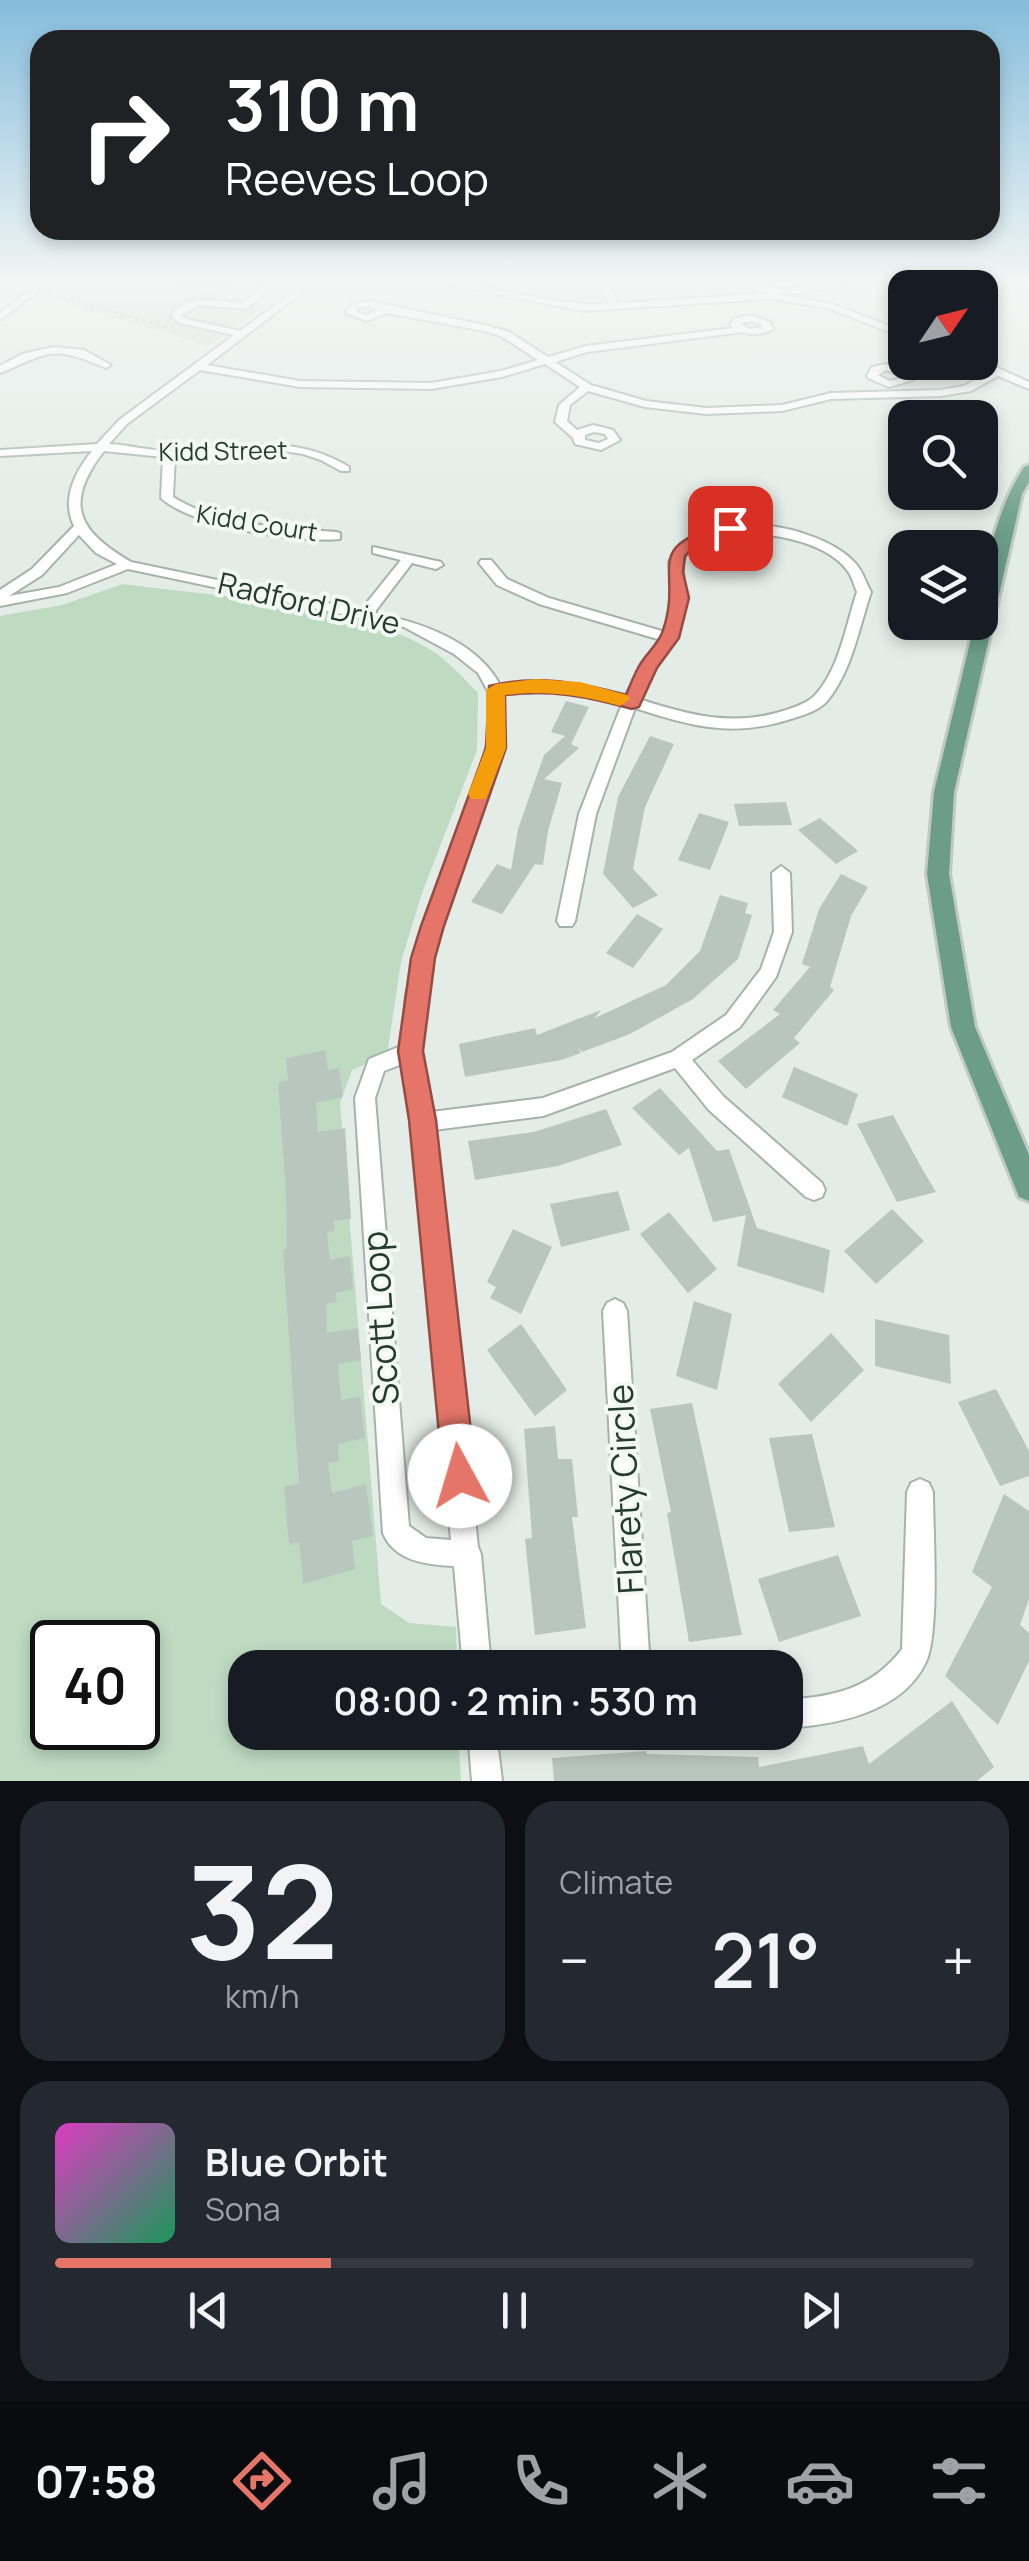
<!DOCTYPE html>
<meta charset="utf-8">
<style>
body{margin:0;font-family:Manrope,sans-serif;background:#242831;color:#f1f3f6;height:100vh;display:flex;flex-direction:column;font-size:38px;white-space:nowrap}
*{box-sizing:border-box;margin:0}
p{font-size:32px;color:#9ea1a6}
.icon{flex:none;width:55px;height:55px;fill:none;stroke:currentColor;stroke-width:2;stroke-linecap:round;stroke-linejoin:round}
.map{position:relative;height:1781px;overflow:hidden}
.sheet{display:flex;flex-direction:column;gap:20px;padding:20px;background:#0d0f14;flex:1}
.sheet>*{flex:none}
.guide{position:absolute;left:30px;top:30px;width:970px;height:210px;border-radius:30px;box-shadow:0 5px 15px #0003;background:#202124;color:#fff;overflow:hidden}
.needle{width:65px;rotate:55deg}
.fabs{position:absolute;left:888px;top:270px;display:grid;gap:20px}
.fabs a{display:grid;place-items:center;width:110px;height:110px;border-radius:20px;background:#171b24;box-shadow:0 5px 15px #0003;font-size:50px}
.speed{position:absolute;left:30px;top:1620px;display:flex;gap:20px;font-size:50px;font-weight:700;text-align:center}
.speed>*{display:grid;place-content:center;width:130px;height:130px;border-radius:50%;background:#171b24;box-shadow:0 5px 15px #0003;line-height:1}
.speed .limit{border:5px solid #111;border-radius:15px;background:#fff;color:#111}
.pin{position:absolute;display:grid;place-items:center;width:85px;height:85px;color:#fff;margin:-42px;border-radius:20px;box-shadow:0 5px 15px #0006}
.me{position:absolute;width:110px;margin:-55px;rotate:354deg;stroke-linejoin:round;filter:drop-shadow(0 0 8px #0008)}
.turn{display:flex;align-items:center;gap:35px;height:210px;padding:0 30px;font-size:45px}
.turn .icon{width:130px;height:130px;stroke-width:2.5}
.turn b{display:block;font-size:70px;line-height:85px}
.big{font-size:75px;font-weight:600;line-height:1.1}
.sheet .card{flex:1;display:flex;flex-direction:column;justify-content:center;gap:15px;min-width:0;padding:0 35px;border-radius:30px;background:#242831}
.sheet .dial{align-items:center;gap:0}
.dial b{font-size:130px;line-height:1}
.song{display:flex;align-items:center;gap:30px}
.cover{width:120px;height:120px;border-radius:15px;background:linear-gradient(135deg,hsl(310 70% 55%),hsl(150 70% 35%))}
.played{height:10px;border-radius:5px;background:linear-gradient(90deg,#e57568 30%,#363941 30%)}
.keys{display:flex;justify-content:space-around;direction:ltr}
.heat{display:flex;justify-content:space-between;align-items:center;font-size:55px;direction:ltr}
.sheet .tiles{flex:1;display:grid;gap:20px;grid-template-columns:1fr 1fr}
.card:last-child{grid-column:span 2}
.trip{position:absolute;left:228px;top:1650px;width:575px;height:100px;border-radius:30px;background:#171b24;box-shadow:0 5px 15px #0003;font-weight:600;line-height:100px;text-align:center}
.tabs{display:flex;height:160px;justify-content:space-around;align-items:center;background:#090b0e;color:#9ea1a6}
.tabs .icon{width:70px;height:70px}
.tabs .selected{color:#e57568}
.tabs b{font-size:45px;color:#f1f3f6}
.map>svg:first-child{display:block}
</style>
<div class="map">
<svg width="1029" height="1781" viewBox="0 0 1029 1781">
<rect width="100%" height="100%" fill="#e3ece7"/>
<!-- built -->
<path fill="#d1dbd5" d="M 0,283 L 297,283 L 209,346 Z
M 462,283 L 591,283 L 603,304 L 552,302 Z"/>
<!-- green -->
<path fill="#bedbc2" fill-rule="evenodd" d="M 123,584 C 216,597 345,601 426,647 C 446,658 462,677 478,693 L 477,750 L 421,896 L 401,962 L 387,1055 L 352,1070 L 340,1103 L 381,1604 L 409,1623 L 456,1627 L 457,1667 L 245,1668 L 245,1732 L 458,1733 L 461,1781 L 0,1781 L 0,616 L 62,605 ZM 52,1642 L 138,1642 L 138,1728 L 52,1728 Z"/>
<!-- building -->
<path fill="#b9c6bf" d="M 172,283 L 235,283 L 214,296 L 202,296 L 172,290 Z
M 566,701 L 589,707 L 571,744 L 579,748 L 544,779 L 562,783 L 548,831 L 543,865 L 535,864 L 502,914 L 471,902 L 497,864 L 511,870 L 518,829 L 544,755 L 565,736 L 551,732 Z
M 650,736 L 674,744 L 645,807 L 633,869 L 658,895 L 633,908 L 603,874 L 618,797 Z
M 786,802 L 792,825 L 739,826 L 734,804 Z
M 699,813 L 729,822 L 710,870 L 678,860 Z
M 820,818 L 858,851 L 836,864 L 798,830 Z
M 841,874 L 868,887 L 851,916 L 830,987 L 834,990 L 794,1038 L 800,1043 L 746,1089 L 718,1061 L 780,1014 L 773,1010 L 810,967 L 802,964 L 819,909 Z
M 720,895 L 748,903 L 745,913 L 752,915 L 738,959 L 693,999 L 630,1034 L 582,1052 L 578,1047 L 581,1053 L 561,1060 L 465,1077 L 459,1044 L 535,1028 L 537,1035 L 601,1010 L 595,1018 L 666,985 L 700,951 Z
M 637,914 L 663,929 L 633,968 L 606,953 Z
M 325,1050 L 328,1070 L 339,1068 L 343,1097 L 316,1103 L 318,1132 L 345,1128 L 351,1219 L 334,1221 L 334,1231 L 327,1232 L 330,1260 L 350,1256 L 353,1289 L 336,1293 L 337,1302 L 326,1304 L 327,1333 L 358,1328 L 361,1360 L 338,1364 L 341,1400 L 360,1396 L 365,1438 L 338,1444 L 339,1461 L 328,1463 L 332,1493 L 366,1484 L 373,1536 L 352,1541 L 355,1569 L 303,1584 L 299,1542 L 289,1545 L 284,1487 L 299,1483 L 283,1250 L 287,1249 L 286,1192 L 278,1083 L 288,1080 L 286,1058 Z
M 794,1067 L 858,1094 L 847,1126 L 782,1097 Z
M 660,1088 L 717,1151 L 729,1149 L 757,1228 L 830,1250 L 824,1293 L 737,1266 L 746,1215 L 713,1222 L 689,1148 L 679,1155 L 632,1108 Z
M 606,1109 L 622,1145 L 558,1166 L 475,1180 L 468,1141 L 534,1132 Z
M 893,1115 L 920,1165 L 936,1192 L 897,1202 L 857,1124 Z
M 618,1191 L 630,1230 L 561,1247 L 550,1204 Z
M 892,1209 L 924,1241 L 876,1284 L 844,1251 Z
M 669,1212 L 717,1269 L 688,1293 L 640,1234 Z
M 513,1229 L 552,1247 L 521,1314 L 490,1298 L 496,1287 L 487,1282 Z
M 694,1301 L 732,1314 L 717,1390 L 676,1376 Z
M 875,1319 L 949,1335 L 951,1384 L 875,1366 Z
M 521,1324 L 567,1390 L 535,1416 L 487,1350 Z
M 831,1333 L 864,1370 L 811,1422 L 778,1384 Z
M 996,1389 L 1029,1451 L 1029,1476 L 1000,1486 L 958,1402 Z
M 692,1403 L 742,1635 L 689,1642 L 667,1513 L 671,1512 L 650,1409 Z
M 555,1426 L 558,1459 L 572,1459 L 578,1517 L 572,1517 L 586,1628 L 535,1635 L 525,1539 L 532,1538 L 524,1429 Z
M 812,1434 L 835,1527 L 789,1532 L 769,1438 Z
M 1004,1494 L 1029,1511 L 1029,1599 L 1020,1625 L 1029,1633 L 1029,1661 L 998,1725 L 945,1676 L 992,1587 L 972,1572 Z
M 838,1555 L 861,1616 L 779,1642 L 758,1579 Z
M 952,1701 L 994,1767 L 977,1781 L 554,1781 L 552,1758 L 646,1751 L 647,1754 L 758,1757 L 759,1767 L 863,1746 L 869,1764 Z"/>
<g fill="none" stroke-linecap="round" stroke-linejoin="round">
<defs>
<path id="minor" d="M 40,283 L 50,283 L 0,320 L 0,312 Z
M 269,283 L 279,283 L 246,309 L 199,305 L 181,315 L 186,319 L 240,331 L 305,283 L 315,283 L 207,365 L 300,381 L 431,383 L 501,371 L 538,360 L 501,336 L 484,331 L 387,313 L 367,321 L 345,313 L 352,304 L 369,301 L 489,326 L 509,332 L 548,357 L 586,346 L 733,328 L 730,325 L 734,319 L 750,315 L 770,322 L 773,329 C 766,334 751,336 743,332 L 587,352 L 555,362 L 591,385 L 646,401 L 706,408 L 782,405 L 831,393 L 940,390 L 964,386 L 989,372 L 970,362 L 980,360 L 1029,382 L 1029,389 L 998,376 L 971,391 L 940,396 L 831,399 L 782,411 L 706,414 L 645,407 L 588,391 L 570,405 L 567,421 L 577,430 L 593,425 L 613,430 L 620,440 L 601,450 L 575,444 L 573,438 L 555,422 L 559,405 L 580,387 L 545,364 L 502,377 L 431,389 L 300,387 L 200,370 L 127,424 L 109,444 C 130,445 150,451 172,451 C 236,449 290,431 349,467 L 349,471 L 341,471 L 321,460 L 303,454 L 283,451 L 175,457 L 173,497 C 221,527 281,527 336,532 L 340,533 L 340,539 C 298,543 193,527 161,498 L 163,457 L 104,451 C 63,504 78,531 131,562 L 361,610 L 401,560 L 373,553 L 373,547 L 441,562 L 443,565 L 436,569 L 412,563 L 374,613 C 419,622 476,640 500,685 L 559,682 L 626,695 L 642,664 L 661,640 L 539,604 L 497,585 L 479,563 L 481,560 L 491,560 L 507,579 L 549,598 L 665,632 L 673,600 L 669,562 C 694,501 821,523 856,564 C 863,572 866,583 871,592 C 859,628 852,670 828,700 C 820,710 806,714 794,718 C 734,738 693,727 635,708 L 596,814 L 575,921 L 572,926 L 560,926 L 557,921 L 579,814 L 622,704 L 559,691 L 503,694 C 510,757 481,813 459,871 C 438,926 418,991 421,1051 C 422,1071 427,1092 431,1112 L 543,1098 L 672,1052 L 726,1015 L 761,969 L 774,932 L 772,873 L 781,866 L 790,873 L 792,932 L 776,977 L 740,1027 L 692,1060 L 723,1096 L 822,1183 L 825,1190 L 822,1197 L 814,1200 L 806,1197 L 709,1110 L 675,1068 L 543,1116 L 434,1130 L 478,1547 L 481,1554 L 491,1668 L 463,1668 L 454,1566 C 427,1565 394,1561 383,1533 L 355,1098 L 369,1059 L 401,1046 L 406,995 L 423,927 L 473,793 L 488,741 L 491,716 L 489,693 L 478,673 L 454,654 L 404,627 L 128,569 L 67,593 L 0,606 L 0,590 L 32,569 L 74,526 C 61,499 75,472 92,451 L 0,456 L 0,450 L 97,444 L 119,420 L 234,335 L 180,323 L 172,317 L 172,313 C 193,294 216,299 241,304 ZM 369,307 L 378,310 L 366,315 L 356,312 L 358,308 ZM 750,321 L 761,324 L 762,327 L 751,329 L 740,324 ZM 594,432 L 605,434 L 608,439 L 599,443 L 585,440 L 585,435 ZM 734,532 C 768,533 824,540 847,570 C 852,576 854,585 857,592 C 846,625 840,666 817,693 C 809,703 795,707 783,711 C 733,727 688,715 639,699 C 644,687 649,674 657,664 C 665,653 674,644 679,631 C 699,579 652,543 734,532 ZM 79,535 L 96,553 L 117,564 L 59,587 L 9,596 L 42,575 ZM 402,1064 L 413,1122 L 451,1540 L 426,1538 L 409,1526 L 375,1098 L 384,1071 Z
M 437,283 C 495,283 551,307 609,304 L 597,283 L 607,283 L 618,303 L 768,293 L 754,290 L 745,283 L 783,289 L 855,283 L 813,292 L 775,294 L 832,304 L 905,332 L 905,338 L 827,308 L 771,299 L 584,311 Z
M 53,347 L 84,350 L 111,365 L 106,368 C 52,345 52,351 0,373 L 0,366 L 22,354 Z
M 886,364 L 907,370 L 913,380 L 889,387 L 868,378 L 867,376 L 872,367 ZM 886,370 L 899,374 L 902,378 L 890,381 L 878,375 Z
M 615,1299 L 623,1303 L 627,1311 L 650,1668 L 622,1668 L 603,1311 L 607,1303 Z
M 920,1479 L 929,1483 L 933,1492 C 933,1530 940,1631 926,1662 C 902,1713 835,1725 785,1728 L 785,1700 C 832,1697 872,1689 902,1649 L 907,1492 L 911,1483 Z
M 468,1732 L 523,1732 L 519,1742 L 498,1748 L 502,1781 L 472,1781 Z"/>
<path id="major" d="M 1029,465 L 1029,482 L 1022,494 L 954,792 L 949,874 L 975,1027 L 1029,1155 L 1029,1201 L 1019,1197 L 951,1027 L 927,874 L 934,792 L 975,622 L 980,622 C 980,576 998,506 1024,467 Z"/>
</defs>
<!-- minor casing -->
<use href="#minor" stroke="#a6b3ad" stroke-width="4"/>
<!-- major casing -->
<use href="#major" stroke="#c2c8c6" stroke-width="6"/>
<!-- path -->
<path stroke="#86ac9b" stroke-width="2.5" stroke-dasharray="2.5 5" stroke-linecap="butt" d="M 49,293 L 169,328"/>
<!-- minor -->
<use href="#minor" fill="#fff" fill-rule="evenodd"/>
<!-- major -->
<use href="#major" fill="#6c9d8a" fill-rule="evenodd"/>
</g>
<!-- sky -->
<linearGradient id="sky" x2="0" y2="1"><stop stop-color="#85bddc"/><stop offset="0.53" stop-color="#f2f6f4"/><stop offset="1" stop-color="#f2f6f4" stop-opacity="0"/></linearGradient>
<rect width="1029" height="533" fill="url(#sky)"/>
<!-- route -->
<path fill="#e57568" stroke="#954c44" stroke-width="2.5" d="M 730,523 L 735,525 L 735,531 L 697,544 L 685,556 L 683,572 L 689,598 L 679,638 L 657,668 L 639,707 L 632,709 C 589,697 551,689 505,695 L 506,748 L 444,926 L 435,958 L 423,1051 L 436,1120 L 476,1476 L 471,1487 L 460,1492 L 448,1487 L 443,1476 L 409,1120 L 398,1051 L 411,958 L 421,926 L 486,748 L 489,686 C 536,674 580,682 626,695 C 630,685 634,675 639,666 C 646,654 657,645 662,633 C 686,567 635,548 730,523 Z"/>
<!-- slow -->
<path fill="#f59e0b" d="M 536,679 L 580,682 L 627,695 L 630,699 L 620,706 C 581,695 546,690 505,695 L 506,748 L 486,799 L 471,799 L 468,794 L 486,748 L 486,690 L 496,684 Z"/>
<g text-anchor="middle" stroke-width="8" stroke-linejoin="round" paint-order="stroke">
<!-- far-street labels -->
<g font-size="25" fill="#243b32" stroke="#f3f8f5">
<text transform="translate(223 451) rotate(-1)" y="9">Kidd Street</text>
<text transform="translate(257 523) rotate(9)" y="9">Kidd Court</text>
</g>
<!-- street labels -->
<g font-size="30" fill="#243b32" stroke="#f3f8f5">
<text transform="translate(309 604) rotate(13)" y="10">Radford Drive</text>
</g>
<!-- near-street labels -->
<g font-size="35" fill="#243b32" stroke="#f3f8f5">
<text transform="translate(381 1318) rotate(-94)" y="12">Scott Loop</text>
<text transform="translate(626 1489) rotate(-93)" y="12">Flarety Circle</text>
</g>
</g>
</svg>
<div class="fabs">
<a><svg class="needle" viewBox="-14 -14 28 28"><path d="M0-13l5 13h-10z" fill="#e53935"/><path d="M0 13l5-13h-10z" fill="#9ea1a6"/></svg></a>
<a><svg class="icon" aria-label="search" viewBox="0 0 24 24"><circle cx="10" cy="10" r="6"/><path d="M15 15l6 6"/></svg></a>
<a><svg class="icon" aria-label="layers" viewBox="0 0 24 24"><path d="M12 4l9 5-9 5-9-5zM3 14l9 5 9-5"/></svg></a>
</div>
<div class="speed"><div class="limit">40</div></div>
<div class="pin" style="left:730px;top:528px;background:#d93025"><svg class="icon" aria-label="arrive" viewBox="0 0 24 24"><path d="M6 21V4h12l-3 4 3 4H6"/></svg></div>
<svg class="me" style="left:460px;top:1476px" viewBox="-20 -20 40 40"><circle r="19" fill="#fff"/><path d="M0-13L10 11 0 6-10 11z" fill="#e57568"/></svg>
<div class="trip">08:00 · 2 min · 530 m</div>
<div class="guide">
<div class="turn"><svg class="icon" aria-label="right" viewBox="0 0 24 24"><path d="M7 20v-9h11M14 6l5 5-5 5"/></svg><div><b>310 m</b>Reeves Loop</div></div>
</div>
</div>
<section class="sheet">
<div class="tiles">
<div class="card dial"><b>32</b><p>km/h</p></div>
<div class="card"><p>Climate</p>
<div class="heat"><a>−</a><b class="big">21°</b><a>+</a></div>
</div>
<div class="card">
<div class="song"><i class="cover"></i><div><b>Blue Orbit</b><p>Sona</p></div></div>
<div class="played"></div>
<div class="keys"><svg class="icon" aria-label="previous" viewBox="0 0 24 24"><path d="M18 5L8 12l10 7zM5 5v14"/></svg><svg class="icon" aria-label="pause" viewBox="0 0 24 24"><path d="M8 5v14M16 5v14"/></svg><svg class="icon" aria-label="next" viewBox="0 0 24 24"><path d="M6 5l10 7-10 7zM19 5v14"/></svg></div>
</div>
</div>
</section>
<nav class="tabs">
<b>07:58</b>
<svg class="icon selected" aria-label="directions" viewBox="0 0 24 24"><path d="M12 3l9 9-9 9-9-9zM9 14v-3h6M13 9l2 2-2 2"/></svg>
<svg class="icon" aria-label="music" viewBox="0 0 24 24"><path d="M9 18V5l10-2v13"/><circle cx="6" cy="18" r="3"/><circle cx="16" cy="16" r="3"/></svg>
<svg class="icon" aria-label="phone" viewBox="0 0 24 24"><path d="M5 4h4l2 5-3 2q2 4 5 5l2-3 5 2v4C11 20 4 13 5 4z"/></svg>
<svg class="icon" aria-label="climate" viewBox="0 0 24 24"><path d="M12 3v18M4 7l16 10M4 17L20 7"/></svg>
<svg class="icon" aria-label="car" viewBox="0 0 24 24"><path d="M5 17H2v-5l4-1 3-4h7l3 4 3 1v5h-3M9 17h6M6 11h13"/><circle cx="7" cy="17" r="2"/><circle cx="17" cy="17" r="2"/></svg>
<svg class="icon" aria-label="filters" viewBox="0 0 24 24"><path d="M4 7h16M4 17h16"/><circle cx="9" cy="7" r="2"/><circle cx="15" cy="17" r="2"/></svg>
</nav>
